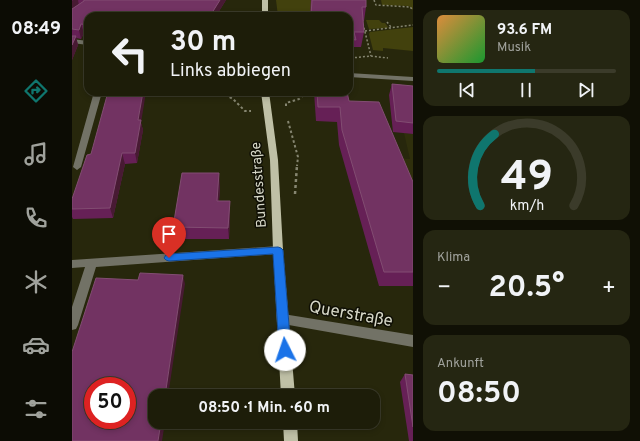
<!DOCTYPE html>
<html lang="de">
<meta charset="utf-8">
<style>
body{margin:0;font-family:Overpass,sans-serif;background:#252612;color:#f1f3f6;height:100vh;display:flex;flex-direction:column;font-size:15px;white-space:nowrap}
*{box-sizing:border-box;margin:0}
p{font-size:13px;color:#a0a29c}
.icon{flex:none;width:22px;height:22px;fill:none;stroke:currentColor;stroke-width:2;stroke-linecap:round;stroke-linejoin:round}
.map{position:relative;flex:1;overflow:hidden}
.drawer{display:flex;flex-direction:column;gap:10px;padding:10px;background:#101005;width:227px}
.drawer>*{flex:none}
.banner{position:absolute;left:12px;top:12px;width:269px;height:84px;border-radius:12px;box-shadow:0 2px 6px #0003,0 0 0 1px #3b3b2a;background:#1d1d09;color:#f1f3f6;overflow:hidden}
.speed{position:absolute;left:12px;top:377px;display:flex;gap:8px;font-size:20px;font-weight:700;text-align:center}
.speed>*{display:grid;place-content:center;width:52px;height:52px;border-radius:50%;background:#1d1d09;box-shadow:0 2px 6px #0003,0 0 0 1px #3b3b2a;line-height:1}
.speed .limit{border:6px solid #d22;background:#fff;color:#111}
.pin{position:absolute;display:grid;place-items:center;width:34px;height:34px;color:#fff;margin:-41px -17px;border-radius:50% 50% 50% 0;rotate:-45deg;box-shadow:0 0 4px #0007}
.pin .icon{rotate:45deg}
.me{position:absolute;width:44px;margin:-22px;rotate:356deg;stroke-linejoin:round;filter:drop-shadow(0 0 3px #0008)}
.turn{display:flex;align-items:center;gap:14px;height:84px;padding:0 20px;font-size:18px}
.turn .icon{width:52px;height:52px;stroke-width:2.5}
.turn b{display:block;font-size:28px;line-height:34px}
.big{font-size:30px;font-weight:700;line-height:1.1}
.drawer .widget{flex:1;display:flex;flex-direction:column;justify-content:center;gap:6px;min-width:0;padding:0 14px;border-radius:12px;background:#252612}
.drawer .dial{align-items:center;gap:0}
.dial svg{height:104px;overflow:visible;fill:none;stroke:#3b3b2a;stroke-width:7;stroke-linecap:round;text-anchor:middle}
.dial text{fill:#f1f3f6;stroke:none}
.song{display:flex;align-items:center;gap:12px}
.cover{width:48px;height:48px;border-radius:6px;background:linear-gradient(135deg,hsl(30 70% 55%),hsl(130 70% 35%))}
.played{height:4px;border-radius:2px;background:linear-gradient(90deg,#0f766e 55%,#3b3b2a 55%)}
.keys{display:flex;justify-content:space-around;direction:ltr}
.heat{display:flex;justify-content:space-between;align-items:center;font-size:22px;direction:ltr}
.trip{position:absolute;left:76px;top:389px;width:232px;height:40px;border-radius:12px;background:#1d1d09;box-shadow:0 2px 6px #0003,0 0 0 1px #3b3b2a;font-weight:700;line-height:40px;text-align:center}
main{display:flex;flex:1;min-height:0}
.dock{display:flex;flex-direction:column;width:72px;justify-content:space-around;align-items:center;background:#0c0c04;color:#a0a29c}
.dock .icon{width:28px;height:28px}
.dock .selected{color:#0f766e}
.dock b{font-size:18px;color:#f1f3f6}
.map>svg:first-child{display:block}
</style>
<main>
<nav class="dock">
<b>08:49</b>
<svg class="icon selected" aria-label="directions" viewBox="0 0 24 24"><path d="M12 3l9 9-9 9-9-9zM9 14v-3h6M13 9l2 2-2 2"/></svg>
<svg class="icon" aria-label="music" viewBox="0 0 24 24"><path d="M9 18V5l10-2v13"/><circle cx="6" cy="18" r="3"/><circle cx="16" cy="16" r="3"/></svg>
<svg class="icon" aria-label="phone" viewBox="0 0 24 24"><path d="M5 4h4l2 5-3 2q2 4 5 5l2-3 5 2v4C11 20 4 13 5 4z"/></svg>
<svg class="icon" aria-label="climate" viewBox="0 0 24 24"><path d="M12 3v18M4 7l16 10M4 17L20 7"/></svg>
<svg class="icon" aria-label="car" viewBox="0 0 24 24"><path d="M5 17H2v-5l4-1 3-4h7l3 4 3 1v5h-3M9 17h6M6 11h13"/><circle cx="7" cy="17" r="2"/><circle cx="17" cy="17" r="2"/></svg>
<svg class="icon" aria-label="filters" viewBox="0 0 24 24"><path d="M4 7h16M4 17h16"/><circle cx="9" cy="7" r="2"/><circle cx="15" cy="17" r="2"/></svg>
</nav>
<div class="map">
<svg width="341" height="441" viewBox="0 0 341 441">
<rect width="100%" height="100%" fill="#27270c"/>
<!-- built -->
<path fill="#2f2f0c" d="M 332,133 L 341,134 L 341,212 L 321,158 L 338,159 Z"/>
<!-- green -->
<path fill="#42410d" d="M 204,0 L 279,0 L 247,16 L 206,16 Z
M 309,0 L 341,0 L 341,10 L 337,6 L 310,5 Z
M 294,20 L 307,20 L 310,23 L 313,23 L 316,27 L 315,28 L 297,29 Z
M 341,27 L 341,51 L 311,48 L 311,51 L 301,50 L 297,34 L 298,32 Z"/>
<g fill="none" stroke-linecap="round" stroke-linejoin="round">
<!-- path-far2 -->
<path stroke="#868671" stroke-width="1.5" stroke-dasharray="2 2" stroke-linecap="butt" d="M 302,0 L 304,5 L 338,7 L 341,10
M 290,20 L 299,56
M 315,22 L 319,27 L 318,29
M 293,31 L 341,25
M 279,58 L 299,56 L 316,58"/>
<!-- path-far1 -->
<path stroke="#868671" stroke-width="2" stroke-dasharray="2.5 2.5" stroke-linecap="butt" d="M 149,92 L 161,99 L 173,111 L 179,111
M 214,106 L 214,103 L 227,99 L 235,92
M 216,121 L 226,157 L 225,166"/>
<!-- path -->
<path stroke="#868671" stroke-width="2.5" stroke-dasharray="3 3" stroke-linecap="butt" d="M 223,194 L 225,165"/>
<!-- minor -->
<path fill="#727266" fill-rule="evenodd" d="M 0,39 L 16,41 L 16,45 L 0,43 Z
M 277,73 L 341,77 L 341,81 L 277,77 Z
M 22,92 L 30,92 L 9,167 L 5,170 L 1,167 Z
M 206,246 L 210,247 L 211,250 L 210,253 L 206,254 L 24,267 L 6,325 L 4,329 L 0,330 L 0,307 L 13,267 L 0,268 L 0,260 Z
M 211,314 L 341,335 L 341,347 L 211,324 L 207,323 L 205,319 L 207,315 Z"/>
<!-- major -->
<path fill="#bfc0a6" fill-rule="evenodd" d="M 190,0 L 196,0 L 196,16 L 190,16 Z
M 189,92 L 197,92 L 206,160 L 211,250 L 223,396 L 209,396 L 201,250 L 198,160 Z
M 211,422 L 225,422 L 226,441 L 212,441 Z"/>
</g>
<!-- wall -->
<path fill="#662056" d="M 0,0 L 154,0 L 144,16 L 16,16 L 16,34 L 12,33 L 9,39 L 4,38 L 6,45 L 0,60 Z
M 239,0 L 294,0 L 294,7 L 292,21 L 291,21 L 292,32 L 289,47 L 282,47 L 281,55 L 277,54 L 277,16 L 238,16 Z
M 320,84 L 341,86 L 341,134 L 321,132 L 317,95 Z
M 242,92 L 275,92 L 277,101 L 341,182 L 341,286 L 307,286 L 267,145 L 265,122 L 244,121 Z
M 69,123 L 71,130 L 65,163 L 53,164 L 41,218 L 1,219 L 0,217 L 0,199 L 19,154 Z
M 148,185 L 147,201 L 158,201 L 158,212 L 157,239 L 103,239 L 101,227 Z
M 333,374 L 341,375 L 341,441 L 337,441 L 328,382 Z"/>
<!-- shaded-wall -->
<path fill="#481a33" d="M 1,0 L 6,0 L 7,6 L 0,11 L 0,1 Z
M 148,0 L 154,0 L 144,16 L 138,16 Z
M 9,24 L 12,33 L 9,39 L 7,30 Z
M 4,36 L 6,45 L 0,60 L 0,45 Z
M 71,92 L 74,92 L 69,123 L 71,130 L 65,163 L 63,153 L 66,120 Z
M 50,153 L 53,164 L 41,218 L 38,208 Z
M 147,173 L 148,185 L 146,212 L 145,201 Z
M 158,201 L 158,212 L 157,239 L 156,228 Z
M 111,275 L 113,284 L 96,396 L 93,396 Z
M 89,422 L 93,422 L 90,441 L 86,441 Z"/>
<!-- building -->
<path fill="#723362" stroke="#824d72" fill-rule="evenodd" d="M 12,0 L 148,0 L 138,16 L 16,16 L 16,25 L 9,24 L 7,30 L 0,29 L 0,9 L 12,1 Z
M 240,0 L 294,0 L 294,7 L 290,7 L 292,32 L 282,32 L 284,40 L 277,39 L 277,16 L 239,16 Z
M 0,36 L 4,36 L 0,45 Z
M 320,84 L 341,86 L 341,123 L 324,121 Z
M 36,92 L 71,92 L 66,120 L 69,120 L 63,153 L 50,153 L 38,208 L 0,209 L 0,199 L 15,155 L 19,154 Z
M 245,92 L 275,92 L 277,101 L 307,102 L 341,182 L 341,272 L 312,272 L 270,130 L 268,107 L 246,107 Z
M 110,173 L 147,173 L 145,201 L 158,201 L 156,228 L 101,227 Z
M 68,273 L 111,275 L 93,396 L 83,396 L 83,422 L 89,422 L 86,441 L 0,441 L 0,352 L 24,278 L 66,280 ZM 21,386 L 55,386 L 55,420 L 21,420 Z
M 333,374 L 341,375 L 341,427 Z"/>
<!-- route -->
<path fill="#1a73e8" stroke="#114b97" d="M 206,247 L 209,248 L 211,250 L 219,350 L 217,354 L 213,355 L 209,354 L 207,350 L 201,254 L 97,261 L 94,260 L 92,258 L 94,255 L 97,254 Z"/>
<g text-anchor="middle" stroke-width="3" stroke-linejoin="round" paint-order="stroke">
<!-- street labels -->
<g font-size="14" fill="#d6d7c7" stroke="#0f0f05">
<text transform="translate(186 185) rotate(-94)" y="5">Bundesstraße</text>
</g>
<!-- near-street labels -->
<g font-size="17" fill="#d6d7c7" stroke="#0f0f05">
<text transform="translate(279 313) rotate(10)" y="6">Querstraße</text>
</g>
</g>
</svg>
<div class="speed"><div class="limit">50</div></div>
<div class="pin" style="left:97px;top:258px;background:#d93025"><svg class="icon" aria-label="arrive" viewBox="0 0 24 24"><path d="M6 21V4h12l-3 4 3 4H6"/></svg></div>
<svg class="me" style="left:213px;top:350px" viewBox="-20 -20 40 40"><circle r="19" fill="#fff"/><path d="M0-13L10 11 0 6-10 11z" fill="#1a73e8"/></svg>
<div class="trip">08:50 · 1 Min. · 60 m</div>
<div class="banner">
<div class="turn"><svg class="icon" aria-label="left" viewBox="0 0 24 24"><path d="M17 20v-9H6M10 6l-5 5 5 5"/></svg><div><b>30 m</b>Links abbiegen</div></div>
</div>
</div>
<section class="drawer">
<div class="widget">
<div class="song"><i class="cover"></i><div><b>93.6 FM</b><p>Musik</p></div></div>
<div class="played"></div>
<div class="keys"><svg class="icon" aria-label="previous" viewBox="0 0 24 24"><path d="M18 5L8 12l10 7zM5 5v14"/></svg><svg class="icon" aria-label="pause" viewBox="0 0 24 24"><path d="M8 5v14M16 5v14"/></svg><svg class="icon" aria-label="next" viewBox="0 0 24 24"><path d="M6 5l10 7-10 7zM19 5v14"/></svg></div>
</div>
<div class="widget dial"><svg viewBox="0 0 100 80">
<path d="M14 69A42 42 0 1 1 86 69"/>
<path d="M14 69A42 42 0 0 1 25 14" stroke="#0f766e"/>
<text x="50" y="56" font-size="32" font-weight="700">49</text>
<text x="50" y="72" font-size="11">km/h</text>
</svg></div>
<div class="widget"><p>Klima</p>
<div class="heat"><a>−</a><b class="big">20.5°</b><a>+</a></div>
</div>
<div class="widget"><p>Ankunft</p><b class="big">08:50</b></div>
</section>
</main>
